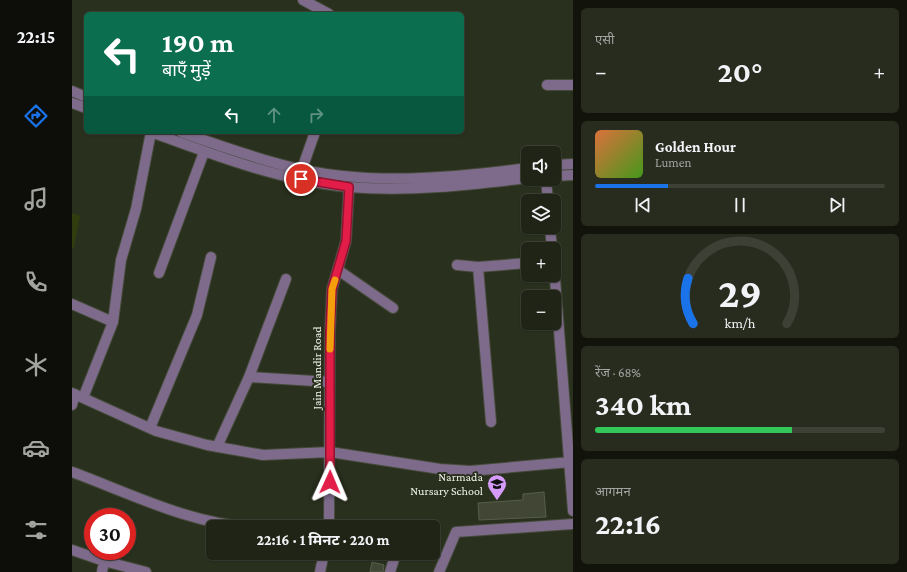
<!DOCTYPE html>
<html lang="hi">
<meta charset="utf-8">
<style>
body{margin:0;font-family:"Crimson Pro","Noto Sans Devanagari",serif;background:#282c1f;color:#f1f3f6;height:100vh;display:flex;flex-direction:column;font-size:15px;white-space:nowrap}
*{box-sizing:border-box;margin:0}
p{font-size:13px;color:#a2a4a1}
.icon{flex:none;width:22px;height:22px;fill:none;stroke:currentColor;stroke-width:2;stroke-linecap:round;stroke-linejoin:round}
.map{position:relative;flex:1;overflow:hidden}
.details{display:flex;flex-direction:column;gap:8px;padding:8px;background:#12140c;width:334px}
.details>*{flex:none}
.guide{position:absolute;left:12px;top:12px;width:380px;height:122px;border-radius:6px;box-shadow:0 1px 3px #0004,0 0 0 1px #3d4135;background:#0b6e4f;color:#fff;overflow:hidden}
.tools{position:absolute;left:449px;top:146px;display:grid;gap:8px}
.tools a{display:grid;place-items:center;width:40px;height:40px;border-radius:6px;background:#202416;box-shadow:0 1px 3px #0004,0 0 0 1px #3d4135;font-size:20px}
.speed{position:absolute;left:12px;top:508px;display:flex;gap:8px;font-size:20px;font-weight:700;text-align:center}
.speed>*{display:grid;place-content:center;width:52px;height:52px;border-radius:50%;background:#202416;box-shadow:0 1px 3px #0004,0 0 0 1px #3d4135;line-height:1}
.speed .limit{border:6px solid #d22;background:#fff;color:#111}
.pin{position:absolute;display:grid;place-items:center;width:34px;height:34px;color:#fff;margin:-17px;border:2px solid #fff;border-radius:50%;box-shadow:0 1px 4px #0007}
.me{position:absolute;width:44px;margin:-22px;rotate:1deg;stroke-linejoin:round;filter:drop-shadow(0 0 3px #0008)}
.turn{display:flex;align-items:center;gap:14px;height:84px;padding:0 12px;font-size:18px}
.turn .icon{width:52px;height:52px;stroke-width:2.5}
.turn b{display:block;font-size:28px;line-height:34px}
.lanes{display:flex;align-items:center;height:38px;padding:0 12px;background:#0003;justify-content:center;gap:20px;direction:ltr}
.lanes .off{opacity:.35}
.big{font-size:30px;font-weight:700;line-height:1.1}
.details .widget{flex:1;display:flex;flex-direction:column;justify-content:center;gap:6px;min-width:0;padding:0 14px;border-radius:6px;background:#282c1f}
.details .dial{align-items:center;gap:0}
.dial svg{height:104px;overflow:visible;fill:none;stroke:#3d4135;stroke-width:7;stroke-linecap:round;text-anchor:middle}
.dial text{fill:#f1f3f6;stroke:none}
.song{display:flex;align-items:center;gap:12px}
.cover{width:48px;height:48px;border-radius:6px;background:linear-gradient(135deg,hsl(20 70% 55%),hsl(100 70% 35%))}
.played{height:4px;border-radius:2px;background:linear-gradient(90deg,#1a73e8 25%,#3d4135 25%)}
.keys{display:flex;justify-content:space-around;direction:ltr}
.heat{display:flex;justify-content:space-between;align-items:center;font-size:22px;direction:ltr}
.charge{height:6px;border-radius:3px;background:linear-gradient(90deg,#34c759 68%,#3d4135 0)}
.trip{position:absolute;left:134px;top:520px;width:234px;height:40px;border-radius:6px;background:#202416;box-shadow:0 1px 3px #0004,0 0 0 1px #3d4135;font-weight:700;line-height:40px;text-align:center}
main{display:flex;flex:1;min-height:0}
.tab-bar{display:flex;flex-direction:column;width:72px;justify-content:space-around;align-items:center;background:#0d0e09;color:#a2a4a1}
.tab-bar .icon{width:28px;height:28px}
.tab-bar .selected{color:#1a73e8}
.tab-bar b{font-size:18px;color:#f1f3f6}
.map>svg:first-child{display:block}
</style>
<main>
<nav class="tab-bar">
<b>22:15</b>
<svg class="icon selected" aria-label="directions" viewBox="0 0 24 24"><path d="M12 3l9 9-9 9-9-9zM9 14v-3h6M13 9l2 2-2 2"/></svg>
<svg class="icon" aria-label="music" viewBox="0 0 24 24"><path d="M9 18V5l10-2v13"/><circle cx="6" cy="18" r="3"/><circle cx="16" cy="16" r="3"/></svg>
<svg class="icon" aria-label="phone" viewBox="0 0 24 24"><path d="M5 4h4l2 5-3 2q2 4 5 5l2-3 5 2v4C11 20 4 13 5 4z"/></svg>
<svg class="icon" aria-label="climate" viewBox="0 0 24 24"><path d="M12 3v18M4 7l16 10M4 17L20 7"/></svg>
<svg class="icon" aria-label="car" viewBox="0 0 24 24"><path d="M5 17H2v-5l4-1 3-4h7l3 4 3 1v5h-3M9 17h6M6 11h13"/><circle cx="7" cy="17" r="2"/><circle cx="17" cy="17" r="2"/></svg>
<svg class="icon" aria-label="filters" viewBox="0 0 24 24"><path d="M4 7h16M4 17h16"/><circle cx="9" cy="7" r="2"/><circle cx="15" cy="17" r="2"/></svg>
</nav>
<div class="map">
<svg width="501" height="572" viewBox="0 0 501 572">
<rect width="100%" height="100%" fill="#2a301e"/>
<!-- green -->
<path fill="#313d0f" d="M 0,213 L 8,216 L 2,248 L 0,249 Z"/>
<!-- building -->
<path fill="#414734" stroke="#575e4b" d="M 472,492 L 474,517 L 407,520 L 406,503 L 451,500 L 451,494 Z
M 300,562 L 312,565 L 311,572 L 298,572 Z"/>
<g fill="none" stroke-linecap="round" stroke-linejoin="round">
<defs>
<path id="minor" d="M 231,0 L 257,14
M 475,85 L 501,85
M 0,91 L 14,97
M 0,103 L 14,108
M 79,132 C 142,155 209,181 277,187 C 337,192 397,185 456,178
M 109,132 C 145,145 182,158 219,167 C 296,186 379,178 456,168
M 482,165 L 501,164
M 230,169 L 243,132
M 482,176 L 501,175
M 474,179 L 476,201
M 478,227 L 480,249
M 385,265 L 406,267 L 456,263
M 482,266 L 501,511
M 406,267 L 419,422
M 266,270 L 321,308
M 87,273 L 132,152
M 0,304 L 41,322 L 11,398
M 41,322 L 49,260 L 64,209 L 79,132
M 177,377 L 214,279
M 0,393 L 84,431 L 135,445 L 191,455 L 258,452 L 368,469 L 398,471 L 498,462
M 0,405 L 3,394
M 78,428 L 125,315 L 139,257
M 145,447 L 177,377 L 258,382
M 0,472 C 57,493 118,524 179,527
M 228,527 L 257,526
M 257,527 L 258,331 L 260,289 L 274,241 L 277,187
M 0,550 L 32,561 L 74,572
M 30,572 L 32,561
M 248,572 L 252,553
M 318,572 L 324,553
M 367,572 L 384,532 L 501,524"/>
</defs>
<!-- minor casing -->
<use href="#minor" stroke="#454b3a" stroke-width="12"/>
<!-- minor -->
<use href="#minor" stroke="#7e6b8b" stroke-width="10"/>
</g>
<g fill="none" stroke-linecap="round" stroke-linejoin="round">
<defs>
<path id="route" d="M 229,179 L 277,187 L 274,241 L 260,289 L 258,331 L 258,482"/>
</defs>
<!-- route casing -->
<use href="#route" stroke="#92132f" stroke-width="10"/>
<!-- route -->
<use href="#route" stroke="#e11d48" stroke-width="7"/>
<!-- slow -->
<path stroke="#f59e0b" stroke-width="7" d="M 258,349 L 260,289 L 263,280"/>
</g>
<!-- icons -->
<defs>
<symbol id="school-pin" viewBox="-11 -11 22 30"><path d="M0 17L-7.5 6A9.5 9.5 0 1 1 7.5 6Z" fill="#d59bfa" stroke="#2a301e"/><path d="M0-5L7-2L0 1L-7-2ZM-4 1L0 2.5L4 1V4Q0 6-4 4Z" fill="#111"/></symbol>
</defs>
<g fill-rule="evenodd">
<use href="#school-pin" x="414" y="473" width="22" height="30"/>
</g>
<g text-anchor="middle" stroke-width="4" stroke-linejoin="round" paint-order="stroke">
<!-- street labels -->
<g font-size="12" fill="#eef2e7" stroke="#2a301e">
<text transform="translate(245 368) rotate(-90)" y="4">Jain Mandir Road</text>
</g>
<!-- poi labels -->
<g font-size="12" fill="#eef2e7" stroke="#2a301e" text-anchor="end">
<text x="411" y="481">Narmada<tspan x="411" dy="14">Nursary School</tspan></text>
</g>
</g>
</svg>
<div class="tools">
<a><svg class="icon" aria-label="sound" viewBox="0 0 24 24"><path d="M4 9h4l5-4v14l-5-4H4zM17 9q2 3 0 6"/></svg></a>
<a><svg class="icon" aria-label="layers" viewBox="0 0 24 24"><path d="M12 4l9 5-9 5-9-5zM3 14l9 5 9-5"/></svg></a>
<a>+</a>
<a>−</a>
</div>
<div class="speed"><div class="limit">30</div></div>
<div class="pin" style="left:229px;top:179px;background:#d93025"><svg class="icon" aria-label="arrive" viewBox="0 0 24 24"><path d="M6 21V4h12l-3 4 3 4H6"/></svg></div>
<svg class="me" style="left:258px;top:482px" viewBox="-20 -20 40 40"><path d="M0-17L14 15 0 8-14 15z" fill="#e11d48" stroke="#fff" stroke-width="4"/></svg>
<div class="trip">22:16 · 1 मिनट · 220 m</div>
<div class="guide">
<div class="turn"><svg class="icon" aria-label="left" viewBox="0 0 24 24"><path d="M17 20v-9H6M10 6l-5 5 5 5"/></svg><div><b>190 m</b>बाएँ मुड़ें</div></div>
<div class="lanes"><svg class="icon" aria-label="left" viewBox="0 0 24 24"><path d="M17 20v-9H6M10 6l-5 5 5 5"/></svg><svg class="icon off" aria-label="ahead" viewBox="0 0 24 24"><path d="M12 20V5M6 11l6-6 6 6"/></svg><svg class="icon off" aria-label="right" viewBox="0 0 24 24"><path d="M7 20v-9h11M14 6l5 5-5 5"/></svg></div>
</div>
</div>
<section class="details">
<div class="widget"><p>एसी</p>
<div class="heat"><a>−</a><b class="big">20°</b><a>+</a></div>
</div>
<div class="widget">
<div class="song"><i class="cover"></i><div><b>Golden Hour</b><p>Lumen</p></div></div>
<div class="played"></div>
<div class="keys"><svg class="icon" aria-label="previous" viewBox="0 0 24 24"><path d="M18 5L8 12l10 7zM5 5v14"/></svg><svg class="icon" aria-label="pause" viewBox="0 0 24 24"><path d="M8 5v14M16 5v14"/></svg><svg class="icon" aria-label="next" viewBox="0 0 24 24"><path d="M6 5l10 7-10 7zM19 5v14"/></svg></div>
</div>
<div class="widget dial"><svg viewBox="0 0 100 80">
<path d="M14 69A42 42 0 1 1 86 69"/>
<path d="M14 69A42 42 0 0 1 10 34" stroke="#1a73e8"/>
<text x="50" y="56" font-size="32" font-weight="700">29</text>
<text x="50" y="72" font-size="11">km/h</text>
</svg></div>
<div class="widget"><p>रेंज · 68%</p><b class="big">340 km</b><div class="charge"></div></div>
<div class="widget"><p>आगमन</p><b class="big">22:16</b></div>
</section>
</main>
